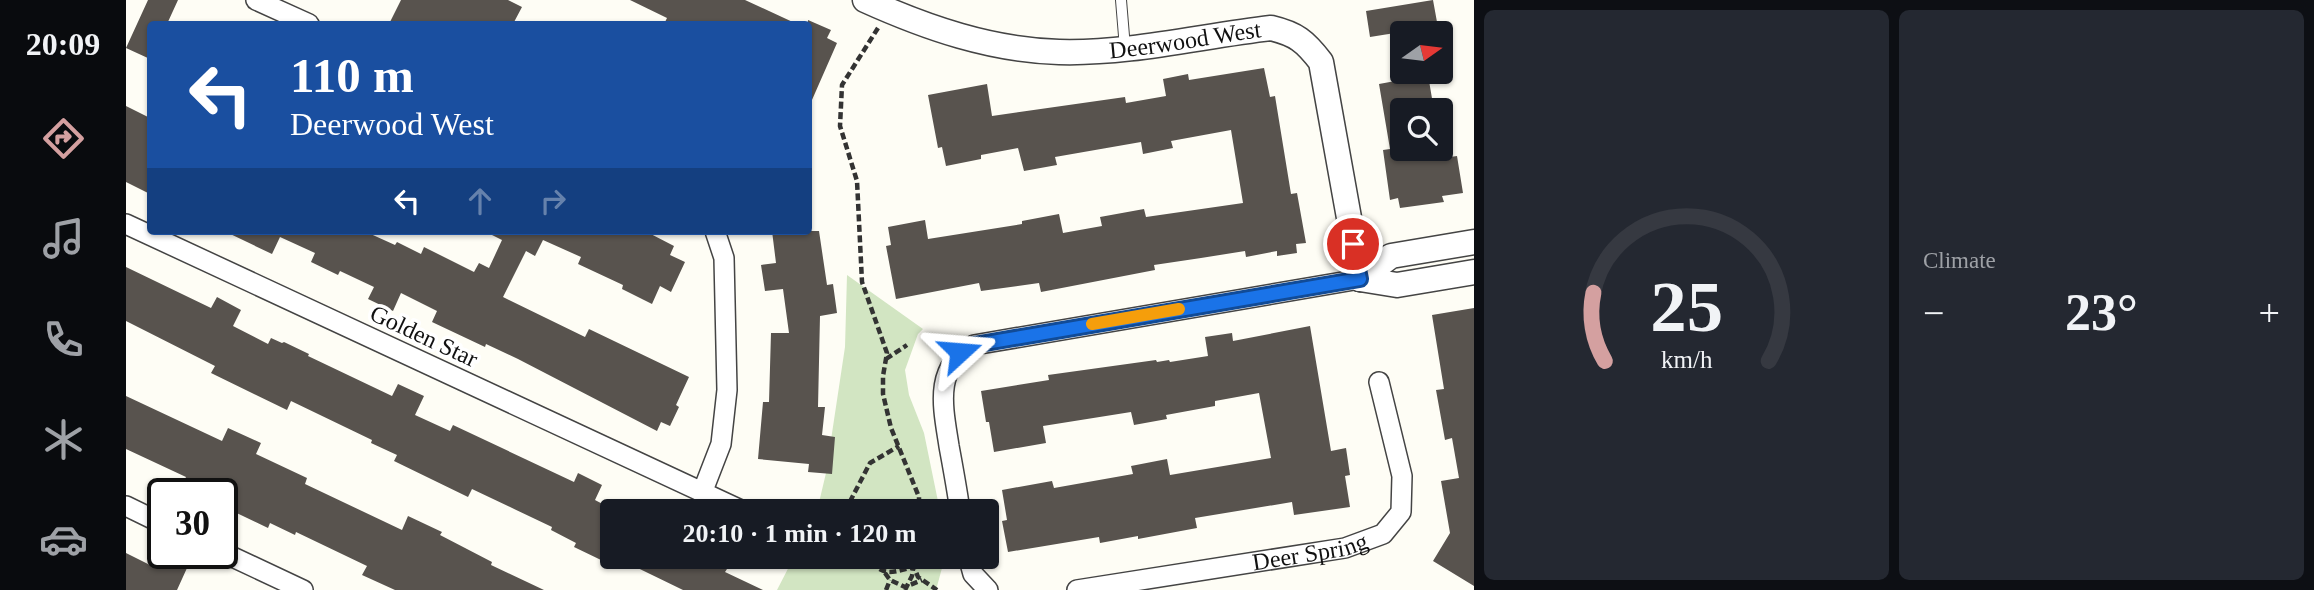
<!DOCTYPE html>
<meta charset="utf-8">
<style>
body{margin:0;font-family:"Times New Roman",serif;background:#242831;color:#f1f3f6;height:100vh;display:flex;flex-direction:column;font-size:26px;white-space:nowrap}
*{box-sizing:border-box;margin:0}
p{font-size:23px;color:#9ea1a6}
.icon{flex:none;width:38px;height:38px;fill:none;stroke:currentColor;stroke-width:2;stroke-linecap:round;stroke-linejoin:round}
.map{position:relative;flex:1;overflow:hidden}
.details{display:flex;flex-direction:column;gap:10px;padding:10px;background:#0d0f14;width:840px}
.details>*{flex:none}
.banner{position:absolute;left:21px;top:21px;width:665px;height:214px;border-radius:7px;box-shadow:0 2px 5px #0004;background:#1a4fa0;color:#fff;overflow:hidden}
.needle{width:46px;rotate:76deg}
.controls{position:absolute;left:1264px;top:21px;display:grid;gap:14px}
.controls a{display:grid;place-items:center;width:63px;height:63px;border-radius:7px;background:#171b24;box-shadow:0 2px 5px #0004;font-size:35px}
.speed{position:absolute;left:21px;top:478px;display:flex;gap:14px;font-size:35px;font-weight:700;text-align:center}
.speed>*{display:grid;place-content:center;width:91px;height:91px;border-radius:50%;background:#171b24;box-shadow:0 2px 5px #0004;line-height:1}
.speed .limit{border:4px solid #111;border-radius:10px;background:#fff;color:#111}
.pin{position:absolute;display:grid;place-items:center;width:60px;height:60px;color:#fff;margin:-30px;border:4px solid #fff;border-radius:50%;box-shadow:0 2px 7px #0007}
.me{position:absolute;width:77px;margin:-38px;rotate:71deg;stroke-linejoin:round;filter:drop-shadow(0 0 5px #0008)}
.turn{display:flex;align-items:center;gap:24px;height:147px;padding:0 28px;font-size:32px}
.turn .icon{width:91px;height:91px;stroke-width:2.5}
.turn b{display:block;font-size:49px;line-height:60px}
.lanes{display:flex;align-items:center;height:66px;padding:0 28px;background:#0003;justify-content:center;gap:35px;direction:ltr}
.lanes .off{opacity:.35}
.big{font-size:52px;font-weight:800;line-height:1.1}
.details .tile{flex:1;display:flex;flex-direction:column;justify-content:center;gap:10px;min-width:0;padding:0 24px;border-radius:10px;background:#242831}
.details .dial{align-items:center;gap:0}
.dial svg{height:182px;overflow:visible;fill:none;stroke:#363941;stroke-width:7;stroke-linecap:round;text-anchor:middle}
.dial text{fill:#f1f3f6;stroke:none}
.heat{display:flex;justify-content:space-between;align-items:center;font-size:38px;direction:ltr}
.details .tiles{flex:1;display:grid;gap:10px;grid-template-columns:repeat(2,1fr)}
.trip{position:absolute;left:474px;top:499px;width:399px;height:70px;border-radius:7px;background:#171b24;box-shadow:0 2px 5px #0004;font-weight:800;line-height:70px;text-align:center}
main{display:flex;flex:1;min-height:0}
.tabs{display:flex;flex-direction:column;width:126px;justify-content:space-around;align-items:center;background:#090b0e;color:#9ea1a6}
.tabs .icon{width:49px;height:49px}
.tabs .on{color:#d4a0a0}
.tabs b{font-size:32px;color:#f1f3f6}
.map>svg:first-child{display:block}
</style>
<main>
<nav class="tabs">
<b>20:09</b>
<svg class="icon on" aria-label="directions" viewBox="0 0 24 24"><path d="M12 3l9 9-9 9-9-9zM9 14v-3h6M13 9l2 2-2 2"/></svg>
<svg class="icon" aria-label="music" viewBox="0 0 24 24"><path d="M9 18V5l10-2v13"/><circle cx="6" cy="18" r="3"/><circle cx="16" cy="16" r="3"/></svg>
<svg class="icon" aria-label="phone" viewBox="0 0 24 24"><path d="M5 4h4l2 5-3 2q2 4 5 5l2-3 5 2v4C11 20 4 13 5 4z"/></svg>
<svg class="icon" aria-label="climate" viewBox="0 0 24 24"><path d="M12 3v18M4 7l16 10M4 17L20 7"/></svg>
<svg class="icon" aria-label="car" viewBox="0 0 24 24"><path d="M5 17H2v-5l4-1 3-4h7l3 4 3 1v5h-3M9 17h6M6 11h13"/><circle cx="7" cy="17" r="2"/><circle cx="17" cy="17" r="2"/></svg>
</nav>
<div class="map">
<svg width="1348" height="590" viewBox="0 0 1348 590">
<rect width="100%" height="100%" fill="#fefdf5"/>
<!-- green -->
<path fill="#d2e5c2" d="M 721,275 L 797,329 L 792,334 L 779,370 L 783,395 L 798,433 L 814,511 L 691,511 L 700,473 L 719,347 Z
M 668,557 L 668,556 L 819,557 L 810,590 L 651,590 Z"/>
<!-- building -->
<path fill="#58534e" d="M 22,0 L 52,0 L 41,24 L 24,24 L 24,59 L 0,48 Z
M 275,0 L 382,0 L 396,7 L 387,24 L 263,24 Z
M 504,0 L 619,0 L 671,24 L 538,24 L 541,18 Z
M 1307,0 L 1313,33 L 1269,33 L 1244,37 L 1240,11 Z
M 682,20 L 705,30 L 701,38 L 711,43 L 682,109 Z
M 1138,68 L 1144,97 L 1149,96 L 1165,194 L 1171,193 L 1180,243 L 1170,244 L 1171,253 L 1151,256 L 1151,251 L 1120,257 L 1119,251 L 1075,258 L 1028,265 L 1029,270 L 915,292 L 913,283 L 855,291 L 853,283 L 770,299 L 760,246 L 765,245 L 762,227 L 799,220 L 802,239 L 896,224 L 896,221 L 933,214 L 937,233 L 976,226 L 974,217 L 1018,209 L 1020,217 L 1117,203 L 1105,130 L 1045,141 L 1047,148 L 1017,154 L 1015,142 L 929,157 L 931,165 L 898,171 L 892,148 L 855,155 L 855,159 L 820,166 L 816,147 L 812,148 L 802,95 L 861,84 L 866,116 L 999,97 L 1000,103 L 1040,96 L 1037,79 L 1062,74 L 1063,80 Z
M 1302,75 L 1308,110 L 1276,110 L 1276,149 L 1310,149 L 1311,159 L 1331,156 L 1337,193 L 1316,196 L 1318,202 L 1274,208 L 1272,198 L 1264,200 L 1257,150 L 1264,149 L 1253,84 Z
M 0,106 L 24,118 L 24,194 L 0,182 Z
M 98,231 L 238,231 L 269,245 L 271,242 L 295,254 L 298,247 L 348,272 L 353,263 L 363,268 L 376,240 L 358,231 L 519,231 L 548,246 L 544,255 L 559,262 L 545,292 L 534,286 L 526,304 L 496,289 L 497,285 L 452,264 L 455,257 L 417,240 L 409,256 L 400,251 L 377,297 L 459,337 L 463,329 L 563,377 L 550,405 L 553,407 L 544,426 L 535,422 L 531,431 L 392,359 L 360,344 L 359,347 L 306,322 L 311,311 L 275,293 L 267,311 L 242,299 L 248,287 L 214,271 L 212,275 L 185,262 L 189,253 L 154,237 L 146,254 Z
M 646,231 L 693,231 L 701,285 L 707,284 L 711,313 L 694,316 L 692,407 L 699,407 L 696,435 L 709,437 L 706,474 L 682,472 L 683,464 L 632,459 L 637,402 L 643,402 L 645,333 L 663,333 L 657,289 L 639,291 L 635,265 L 650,263 Z
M 0,267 L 85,308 L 91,297 L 115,310 L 107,326 L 142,344 L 145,338 L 156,343 L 158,342 L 183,354 L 182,356 L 266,396 L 272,384 L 298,396 L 289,415 L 324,431 L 327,425 L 448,482 L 452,473 L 476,485 L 469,500 L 486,509 L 486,556 L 479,553 L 475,560 L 448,547 L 450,543 L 425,530 L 426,527 L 346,489 L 342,497 L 268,461 L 271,455 L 245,443 L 246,440 L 165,401 L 161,410 L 85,373 L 89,366 L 0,321 Z
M 1348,308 L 1348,586 L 1307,561 L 1324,533 L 1315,481 L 1333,478 L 1326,438 L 1319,440 L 1310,390 L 1318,389 L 1306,315 Z
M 1184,326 L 1205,451 L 1220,448 L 1224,475 L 1219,476 L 1224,507 L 1168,515 L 1166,502 L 1069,518 L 1071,528 L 1012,539 L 1012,536 L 974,543 L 973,537 L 882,552 L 876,521 L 881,520 L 876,490 L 926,481 L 928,488 L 1007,474 L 1005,466 L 1041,459 L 1044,475 L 1145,458 L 1133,393 L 1089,401 L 1089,406 L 1040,415 L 1041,419 L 1008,425 L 1005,412 L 917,426 L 920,443 L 868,452 L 863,422 L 860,422 L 855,391 L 923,380 L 922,375 L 1030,360 L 1031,362 L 1043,360 L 1044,362 L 1082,356 L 1079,337 L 1106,333 L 1107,341 Z
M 0,396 L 96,441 L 102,428 L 135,443 L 130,454 L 181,478 L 179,484 L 276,530 L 282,516 L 316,532 L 314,535 L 366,562 L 365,565 L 418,590 L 269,590 L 236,575 L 241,566 L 170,532 L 169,535 L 144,523 L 142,528 L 96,506 L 96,494 L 69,494 L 55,487 L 60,477 L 0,449 Z
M 0,553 L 30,568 L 36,556 L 61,568 L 51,590 L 0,590 Z
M 487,556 L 575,556 L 601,569 L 599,572 L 637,590 L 557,590 Z"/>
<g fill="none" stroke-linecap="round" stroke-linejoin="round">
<defs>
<path id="service" d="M 995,0 L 999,48"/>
<g id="minor">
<path d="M 130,0 L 183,24"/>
<path d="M 0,224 L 617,511"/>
<path d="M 576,493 L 595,444 L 601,390 L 598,258 L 589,231"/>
<path d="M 0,506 L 37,524"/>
<path d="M 834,511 C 831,489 827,468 823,446 C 817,407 807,367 848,345 L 1234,279"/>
<path d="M 96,552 L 177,590"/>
<path d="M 842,556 L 847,574 L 862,590"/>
<path id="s1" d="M 951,590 L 1219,548 L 1257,534 L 1275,512 L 1276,476 L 1253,382"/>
</g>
<g id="tertiary">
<path id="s2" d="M 739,0 C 801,28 865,50 933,52 C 1004,54 1075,36 1145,28 C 1170,34 1179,41 1195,62 L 1234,279"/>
<path d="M 1234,279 L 1265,256 L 1348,242"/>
<path d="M 1234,279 L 1271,285 L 1348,272"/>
</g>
</defs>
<!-- service casing -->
<use href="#service" stroke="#444" stroke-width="12"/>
<!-- minor casing -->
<use href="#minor" stroke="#444" stroke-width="22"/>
<!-- tertiary casing -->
<use href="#tertiary" stroke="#444" stroke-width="27"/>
<!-- path -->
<path stroke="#333" stroke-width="4.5" stroke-dasharray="7 3.5" stroke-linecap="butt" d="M 752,28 L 716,85 L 714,126 L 731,181 L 736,282 L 761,353 L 757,376 L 757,394 L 765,428 L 793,497 L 793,511
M 760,359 L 781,345
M 719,511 L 744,463 L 773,446
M 737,556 C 760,576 759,574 788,567 L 792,577 L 811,590
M 759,573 L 764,580 L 779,587 L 796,580
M 760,590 L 764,580
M 779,590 L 786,576 L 789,556"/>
<!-- service -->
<use href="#service" stroke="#fff" stroke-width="10"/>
<!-- minor -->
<use href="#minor" stroke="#fff" stroke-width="19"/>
<!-- tertiary -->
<use href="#tertiary" stroke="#fff" stroke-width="24"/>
</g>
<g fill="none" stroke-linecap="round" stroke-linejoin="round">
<defs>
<path id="route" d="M 834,352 L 848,345 L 1234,279 L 1227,244"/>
</defs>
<!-- route casing -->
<use href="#route" stroke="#114b97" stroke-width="18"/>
<!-- route -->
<use href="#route" stroke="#1a73e8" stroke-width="12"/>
<!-- slow -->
<path stroke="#f59e0b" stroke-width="12" d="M 966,324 L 1053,309"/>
</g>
<g text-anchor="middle" stroke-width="7" stroke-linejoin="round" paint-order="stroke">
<!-- street labels -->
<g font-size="24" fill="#111" stroke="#fff">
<text dy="8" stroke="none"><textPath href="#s2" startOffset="329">Deerwood West</textPath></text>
<text transform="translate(298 336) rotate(25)" y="8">Golden Star</text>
<text dy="8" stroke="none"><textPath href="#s1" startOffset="236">Deer Spring</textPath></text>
</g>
</g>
</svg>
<div class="controls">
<a><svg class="needle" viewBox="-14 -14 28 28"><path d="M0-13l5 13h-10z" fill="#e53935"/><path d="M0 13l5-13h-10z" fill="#9ea1a6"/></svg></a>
<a><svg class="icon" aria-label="search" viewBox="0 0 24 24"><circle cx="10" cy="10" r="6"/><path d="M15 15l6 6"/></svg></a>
</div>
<div class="speed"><div class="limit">30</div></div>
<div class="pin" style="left:1227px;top:244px;background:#d93025"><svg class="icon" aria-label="arrive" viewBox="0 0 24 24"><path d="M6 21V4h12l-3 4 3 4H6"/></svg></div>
<svg class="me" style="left:834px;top:352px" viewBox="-20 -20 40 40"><path d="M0-17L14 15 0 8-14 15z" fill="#1a73e8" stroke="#fff" stroke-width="4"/></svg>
<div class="trip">20:10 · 1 min · 120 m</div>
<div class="banner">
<div class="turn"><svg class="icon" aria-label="left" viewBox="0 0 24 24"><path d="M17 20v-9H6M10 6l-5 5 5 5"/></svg><div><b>110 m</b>Deerwood West</div></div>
<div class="lanes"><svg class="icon" aria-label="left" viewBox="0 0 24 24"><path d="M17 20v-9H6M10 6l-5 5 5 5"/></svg><svg class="icon off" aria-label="ahead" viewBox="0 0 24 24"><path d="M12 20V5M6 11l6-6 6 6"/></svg><svg class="icon off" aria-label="right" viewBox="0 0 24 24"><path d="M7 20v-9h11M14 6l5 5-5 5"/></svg></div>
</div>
</div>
<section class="details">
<div class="tiles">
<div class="tile dial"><svg viewBox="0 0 100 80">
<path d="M14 69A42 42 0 1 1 86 69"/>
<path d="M14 69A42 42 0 0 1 9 39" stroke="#d4a0a0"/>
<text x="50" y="56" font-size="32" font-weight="700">25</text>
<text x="50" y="72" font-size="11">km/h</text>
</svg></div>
<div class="tile"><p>Climate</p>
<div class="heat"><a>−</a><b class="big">23°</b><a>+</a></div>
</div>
</div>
</section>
</main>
